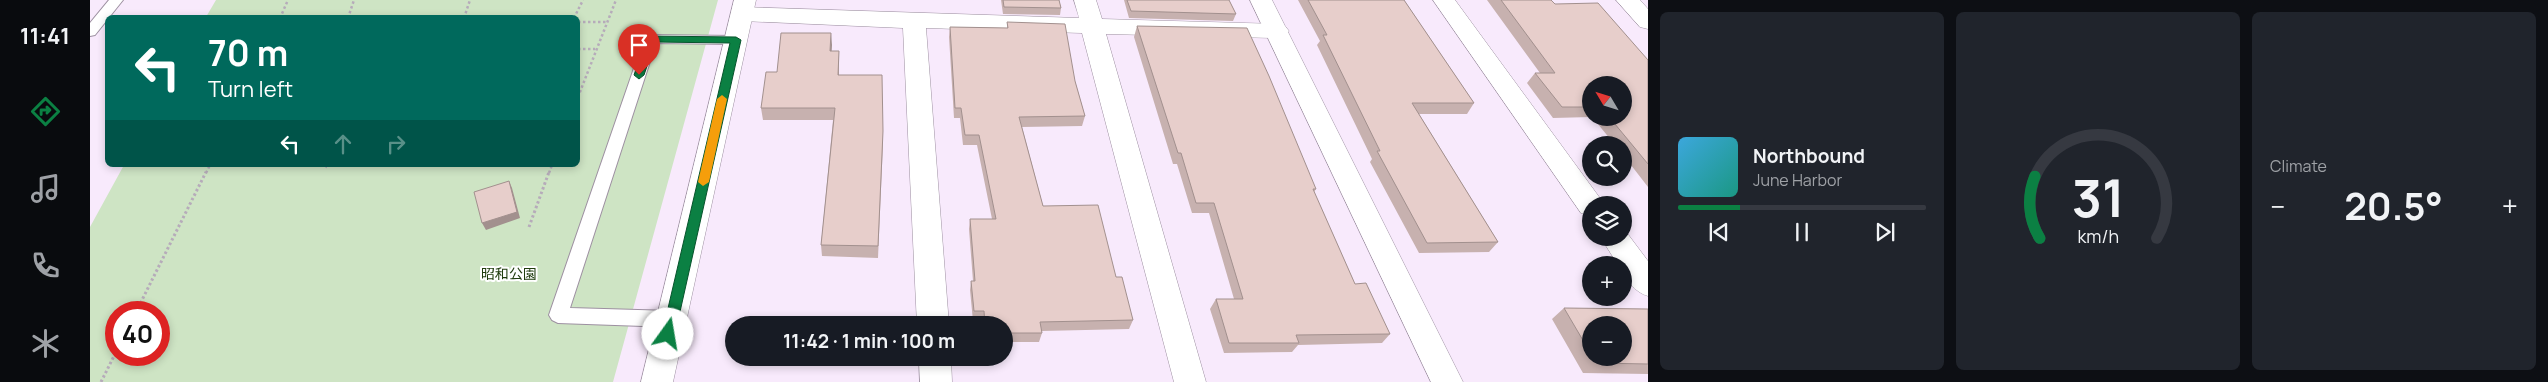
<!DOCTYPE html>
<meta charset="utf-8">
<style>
body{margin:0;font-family:Manrope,"Noto Sans JP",sans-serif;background:#20242c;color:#f1f3f6;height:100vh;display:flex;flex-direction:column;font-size:19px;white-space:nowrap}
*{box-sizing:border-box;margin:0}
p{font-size:16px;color:#9ea1a6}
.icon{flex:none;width:28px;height:28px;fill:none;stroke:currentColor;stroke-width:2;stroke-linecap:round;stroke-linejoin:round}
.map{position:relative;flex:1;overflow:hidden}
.details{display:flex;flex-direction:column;gap:12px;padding:12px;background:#0d0f14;width:900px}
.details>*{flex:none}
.top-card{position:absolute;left:15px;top:15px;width:475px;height:152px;border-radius:8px;box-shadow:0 2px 8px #0003;background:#00695c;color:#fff;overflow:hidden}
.needle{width:32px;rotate:308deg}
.controls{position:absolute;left:1492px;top:76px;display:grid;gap:10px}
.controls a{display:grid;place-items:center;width:50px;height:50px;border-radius:50%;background:#171b24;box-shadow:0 2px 8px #0003;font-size:25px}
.speed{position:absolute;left:15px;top:301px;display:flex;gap:10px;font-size:25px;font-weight:700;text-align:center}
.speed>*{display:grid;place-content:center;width:65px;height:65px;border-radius:50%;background:#171b24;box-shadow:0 2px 8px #0003;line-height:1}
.speed .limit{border:8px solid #d22;background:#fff;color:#111}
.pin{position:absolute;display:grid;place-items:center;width:42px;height:42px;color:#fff;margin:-51px -21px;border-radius:50% 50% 50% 0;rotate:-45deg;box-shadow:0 0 5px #0007}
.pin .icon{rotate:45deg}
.me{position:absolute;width:55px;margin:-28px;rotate:13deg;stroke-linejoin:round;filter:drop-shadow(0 0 4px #0008)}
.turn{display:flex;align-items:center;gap:18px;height:105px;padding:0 20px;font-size:22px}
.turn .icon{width:65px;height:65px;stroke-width:2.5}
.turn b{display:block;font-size:35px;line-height:42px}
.lanes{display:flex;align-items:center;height:48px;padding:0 20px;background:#0003;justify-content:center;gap:25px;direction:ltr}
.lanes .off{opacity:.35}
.big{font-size:38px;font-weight:700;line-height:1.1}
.details .widget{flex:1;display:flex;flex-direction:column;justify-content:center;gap:8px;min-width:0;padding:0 18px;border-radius:8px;background:#20242c}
.details .dial{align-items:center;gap:0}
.dial svg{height:130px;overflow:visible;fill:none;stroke:#363941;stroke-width:7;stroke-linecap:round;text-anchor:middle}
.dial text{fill:#f1f3f6;stroke:none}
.song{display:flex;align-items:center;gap:15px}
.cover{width:60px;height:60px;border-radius:8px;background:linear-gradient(135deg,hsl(200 70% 55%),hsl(170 70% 35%))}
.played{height:5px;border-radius:2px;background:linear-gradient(90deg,#0b8043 25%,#363941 25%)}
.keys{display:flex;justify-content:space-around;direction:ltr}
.heat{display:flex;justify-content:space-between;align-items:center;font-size:28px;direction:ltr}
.details .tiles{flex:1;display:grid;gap:12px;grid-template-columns:repeat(3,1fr)}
.trip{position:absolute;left:635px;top:316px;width:288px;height:50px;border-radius:25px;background:#171b24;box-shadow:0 2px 8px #0003;font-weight:700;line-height:50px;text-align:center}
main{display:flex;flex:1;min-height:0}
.menu{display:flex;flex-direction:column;width:90px;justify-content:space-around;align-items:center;background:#090b0e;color:#9ea1a6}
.menu .icon{width:35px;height:35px}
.menu .active{color:#0b8043}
.menu b{font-size:22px;color:#f1f3f6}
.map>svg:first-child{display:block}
</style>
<main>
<nav class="menu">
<b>11:41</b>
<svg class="icon active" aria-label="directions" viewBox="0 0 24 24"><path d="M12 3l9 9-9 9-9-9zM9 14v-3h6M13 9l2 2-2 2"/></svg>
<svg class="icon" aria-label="music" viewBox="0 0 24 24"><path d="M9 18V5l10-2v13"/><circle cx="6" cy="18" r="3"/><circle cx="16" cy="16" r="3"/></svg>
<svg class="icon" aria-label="phone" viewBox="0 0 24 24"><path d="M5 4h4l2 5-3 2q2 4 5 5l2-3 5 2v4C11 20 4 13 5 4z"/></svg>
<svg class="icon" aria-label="climate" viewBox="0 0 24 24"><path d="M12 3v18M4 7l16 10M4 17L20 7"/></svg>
</nav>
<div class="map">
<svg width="1558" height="382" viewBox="0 0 1558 382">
<rect width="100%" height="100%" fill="#f8eafc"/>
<!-- green -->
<path fill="#cee4c4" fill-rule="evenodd" d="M 126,0 L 628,0 L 523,382 L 0,382 L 0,227 L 34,165 L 488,165 L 488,18 L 116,17 ZM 26,312 L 69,312 L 69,355 L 26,355 Z"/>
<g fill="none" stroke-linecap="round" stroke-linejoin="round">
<defs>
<path id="service" d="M 19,0 L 33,0 L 5,35 L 0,36 L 0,23 Z
M 561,35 L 646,36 L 653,40 L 646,44 L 566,43 L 480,308 L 582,311 L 588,313 L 591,319 L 588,325 L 582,327 L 468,323 L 462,320 L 459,315 L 554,39 Z"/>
<path id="minor" d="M 984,0 L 1006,0 L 1012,19 L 1187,24 L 1195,26 L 1199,31 L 1195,36 L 1187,38 L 1016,34 L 1116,382 L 1084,382 L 992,33 L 836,28 L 859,325 L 827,325 L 813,28 L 652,21 L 644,19 L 641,14 L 644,9 L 652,7 L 989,18 Z
M 1343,0 L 1365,0 L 1515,205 L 1501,205 L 1501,216 L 1491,213 Z
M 1526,0 L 1550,0 L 1558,9 L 1558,29 L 1550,27 Z
M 1534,229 L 1558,261 L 1558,296 C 1545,292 1534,280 1534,265 L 1528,265 L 1511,238 L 1534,238 Z
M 829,358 L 861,358 L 862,382 L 830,382 Z"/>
<path id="tertiary" d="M 644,0 L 666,0 L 583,382 L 551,382 Z
M 1160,0 L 1182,0 L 1373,382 L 1341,382 Z"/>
</defs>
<!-- service casing -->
<use href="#service" stroke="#9d90a1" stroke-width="2"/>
<!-- minor casing -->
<use href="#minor" stroke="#9d90a1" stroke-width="1"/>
<!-- tertiary casing -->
<use href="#tertiary" stroke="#9d90a1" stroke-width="1"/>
<!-- path-far1 -->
<path stroke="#b6abba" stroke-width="2.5" stroke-dasharray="2.5 2.5" stroke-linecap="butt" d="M 190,18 L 198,0
M 258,18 L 264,0
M 374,18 L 380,0
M 484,18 L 493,0
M 488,22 L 516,22
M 488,49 L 505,49
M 488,97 L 526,0
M 231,165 L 237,167
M 116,173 L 120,165
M 459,173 L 462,165"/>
<!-- path -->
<path stroke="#b6abba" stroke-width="3" stroke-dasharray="2.5 2.5" stroke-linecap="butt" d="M 439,227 L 459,172
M 46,312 L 116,172
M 11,382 L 26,352"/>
<!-- service -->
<use href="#service" fill="#fff" fill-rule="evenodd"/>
<!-- minor -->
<use href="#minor" fill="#fff" fill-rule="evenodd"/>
<!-- tertiary -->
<use href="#tertiary" fill="#fff" fill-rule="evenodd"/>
</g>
<!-- wall -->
<path fill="#c7b1af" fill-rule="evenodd" d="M 911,0 L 969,0 L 971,8 L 970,15 L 913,14 Z
M 1034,0 L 1139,0 L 1146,14 L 1143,21 L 1039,18 Z
M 1208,0 L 1314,0 L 1384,103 L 1377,114 L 1329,114 L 1408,242 L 1399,252 L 1329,253 L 1280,162 L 1282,159 L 1227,45 L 1230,41 Z
M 1397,0 L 1461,0 L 1465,4 L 1558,60 L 1558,187 L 1534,156 L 1534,145 L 1525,145 L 1503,118 L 1534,118 L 1501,85 L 1501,117 L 1463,118 L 1437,83 L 1445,73 L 1450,73 Z
M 917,22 L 985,81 L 995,116 L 992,126 L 932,127 L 953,206 L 1026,277 L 1043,320 L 1039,329 L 952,331 L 952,333 L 949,342 L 914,342 L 914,325 L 893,325 L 892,320 L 883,321 L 880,290 L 881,281 L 883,281 L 879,229 L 880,219 L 902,219 L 887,145 L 873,145 L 870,118 L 864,118 L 859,37 L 860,27 L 917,28 Z
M 1047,26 L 1226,189 L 1224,192 L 1265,284 L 1300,334 L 1292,343 L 1208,345 L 1202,352 L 1134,353 L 1120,309 L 1126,299 L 1144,299 L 1119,213 L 1102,213 L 1087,164 L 1083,164 L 1044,37 Z
M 741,33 L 741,51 L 749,51 L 749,75 L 793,143 L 788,258 L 732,256 L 731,245 L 743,120 L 673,120 L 671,108 L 687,72 Z
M 1474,308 L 1558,309 L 1558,374 L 1493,373 L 1462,319 ZM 1501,325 L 1534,358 L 1501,358 Z"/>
<!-- shaded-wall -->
<path fill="#a2908e" d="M 741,33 L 742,45 L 741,63 L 740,51 Z
M 749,51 L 749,63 L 748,86 L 748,75 Z
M 419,181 L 422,188 L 430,218 L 396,230 L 392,223 Z"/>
<!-- building -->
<path fill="#e7cecb" stroke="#a2908e" d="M 913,0 L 969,0 L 971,8 L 914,7 Z
M 1037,0 L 1139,0 L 1146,14 L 1041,11 Z
M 1218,0 L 1314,0 L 1384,103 L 1322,103 L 1408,242 L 1337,243 L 1287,151 L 1290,151 L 1233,35 L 1237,35 Z
M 1411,0 L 1461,0 L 1465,4 L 1508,3 L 1558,60 L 1558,164 L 1520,118 L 1534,118 L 1534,85 L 1501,85 L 1501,107 L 1472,107 L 1445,73 L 1465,73 Z
M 917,22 L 975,24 L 985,81 L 995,116 L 929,117 L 953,206 L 1008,205 L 1026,277 L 1032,277 L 1043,320 L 950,322 L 952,333 L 914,333 L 914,325 L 895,325 L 894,311 L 884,311 L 881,281 L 885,281 L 880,219 L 906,219 L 889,135 L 875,135 L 871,108 L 865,108 L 860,27 L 918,28 Z
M 1047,26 L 1157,28 L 1179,76 L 1226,189 L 1223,189 L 1265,284 L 1276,283 L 1300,334 L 1206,335 L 1209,343 L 1139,343 L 1126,299 L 1153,299 L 1124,203 L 1106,203 L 1091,153 L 1088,153 Z
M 691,33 L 741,33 L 740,51 L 749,51 L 748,75 L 792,75 L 793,131 L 788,246 L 731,245 L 745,108 L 671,108 L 676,72 L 687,72 Z
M 419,181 L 427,212 L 392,223 L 384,192 Z
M 1474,308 L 1558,309 L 1558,364 L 1506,363 L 1503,358 L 1534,358 L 1534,325 L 1501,325 L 1501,354 Z"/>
<!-- route -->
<path fill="#0b8043" stroke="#07532c" d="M 558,36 L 646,37 L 651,40 L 585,334 L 578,340 L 572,334 L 640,43 L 565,42 L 554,75 L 549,79 L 544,75 Z"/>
<!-- slow -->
<path fill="#f59e0b" d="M 632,95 L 637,99 L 619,182 L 613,186 L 608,182 L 627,99 Z"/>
<g text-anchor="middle" stroke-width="4" stroke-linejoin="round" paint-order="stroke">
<!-- park labels -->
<g font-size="14" fill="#203c0e" stroke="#fff">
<text x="419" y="279">昭和公園</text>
</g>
</g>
</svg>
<div class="controls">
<a><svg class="needle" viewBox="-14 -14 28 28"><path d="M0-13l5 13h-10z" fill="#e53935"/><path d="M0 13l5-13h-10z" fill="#9ea1a6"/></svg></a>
<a><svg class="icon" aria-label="search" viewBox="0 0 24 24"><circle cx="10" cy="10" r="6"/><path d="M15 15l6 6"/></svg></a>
<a><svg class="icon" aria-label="layers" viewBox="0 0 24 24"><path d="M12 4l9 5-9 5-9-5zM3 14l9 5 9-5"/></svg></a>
<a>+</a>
<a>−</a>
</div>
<div class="speed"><div class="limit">40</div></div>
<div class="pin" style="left:549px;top:75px;background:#d93025"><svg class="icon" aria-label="arrive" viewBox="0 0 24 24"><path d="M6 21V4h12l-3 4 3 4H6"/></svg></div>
<svg class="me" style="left:578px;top:334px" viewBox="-20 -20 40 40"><circle r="19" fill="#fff"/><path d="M0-13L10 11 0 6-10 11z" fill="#0b8043"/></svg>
<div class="trip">11:42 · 1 min · 100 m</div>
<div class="top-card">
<div class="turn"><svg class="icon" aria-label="left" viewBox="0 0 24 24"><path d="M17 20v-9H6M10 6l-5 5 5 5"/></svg><div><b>70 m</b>Turn left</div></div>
<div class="lanes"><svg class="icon" aria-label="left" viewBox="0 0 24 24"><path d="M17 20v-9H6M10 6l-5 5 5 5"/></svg><svg class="icon off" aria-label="ahead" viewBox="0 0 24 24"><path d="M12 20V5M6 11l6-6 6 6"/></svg><svg class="icon off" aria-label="right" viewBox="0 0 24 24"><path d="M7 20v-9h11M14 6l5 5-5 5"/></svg></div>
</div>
</div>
<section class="details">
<div class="tiles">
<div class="widget">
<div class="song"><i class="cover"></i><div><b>Northbound</b><p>June Harbor</p></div></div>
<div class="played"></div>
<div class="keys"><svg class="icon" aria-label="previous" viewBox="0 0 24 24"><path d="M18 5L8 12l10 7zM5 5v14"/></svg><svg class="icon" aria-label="pause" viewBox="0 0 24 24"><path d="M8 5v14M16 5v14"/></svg><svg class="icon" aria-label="next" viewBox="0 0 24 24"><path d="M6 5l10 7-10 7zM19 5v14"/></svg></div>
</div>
<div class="widget dial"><svg viewBox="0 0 100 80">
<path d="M14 69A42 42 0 1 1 86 69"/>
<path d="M14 69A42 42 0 0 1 11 31" stroke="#0b8043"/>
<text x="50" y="56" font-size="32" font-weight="700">31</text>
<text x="50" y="72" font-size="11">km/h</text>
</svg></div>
<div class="widget"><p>Climate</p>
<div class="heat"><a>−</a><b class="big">20.5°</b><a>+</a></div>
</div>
</div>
</section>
</main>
